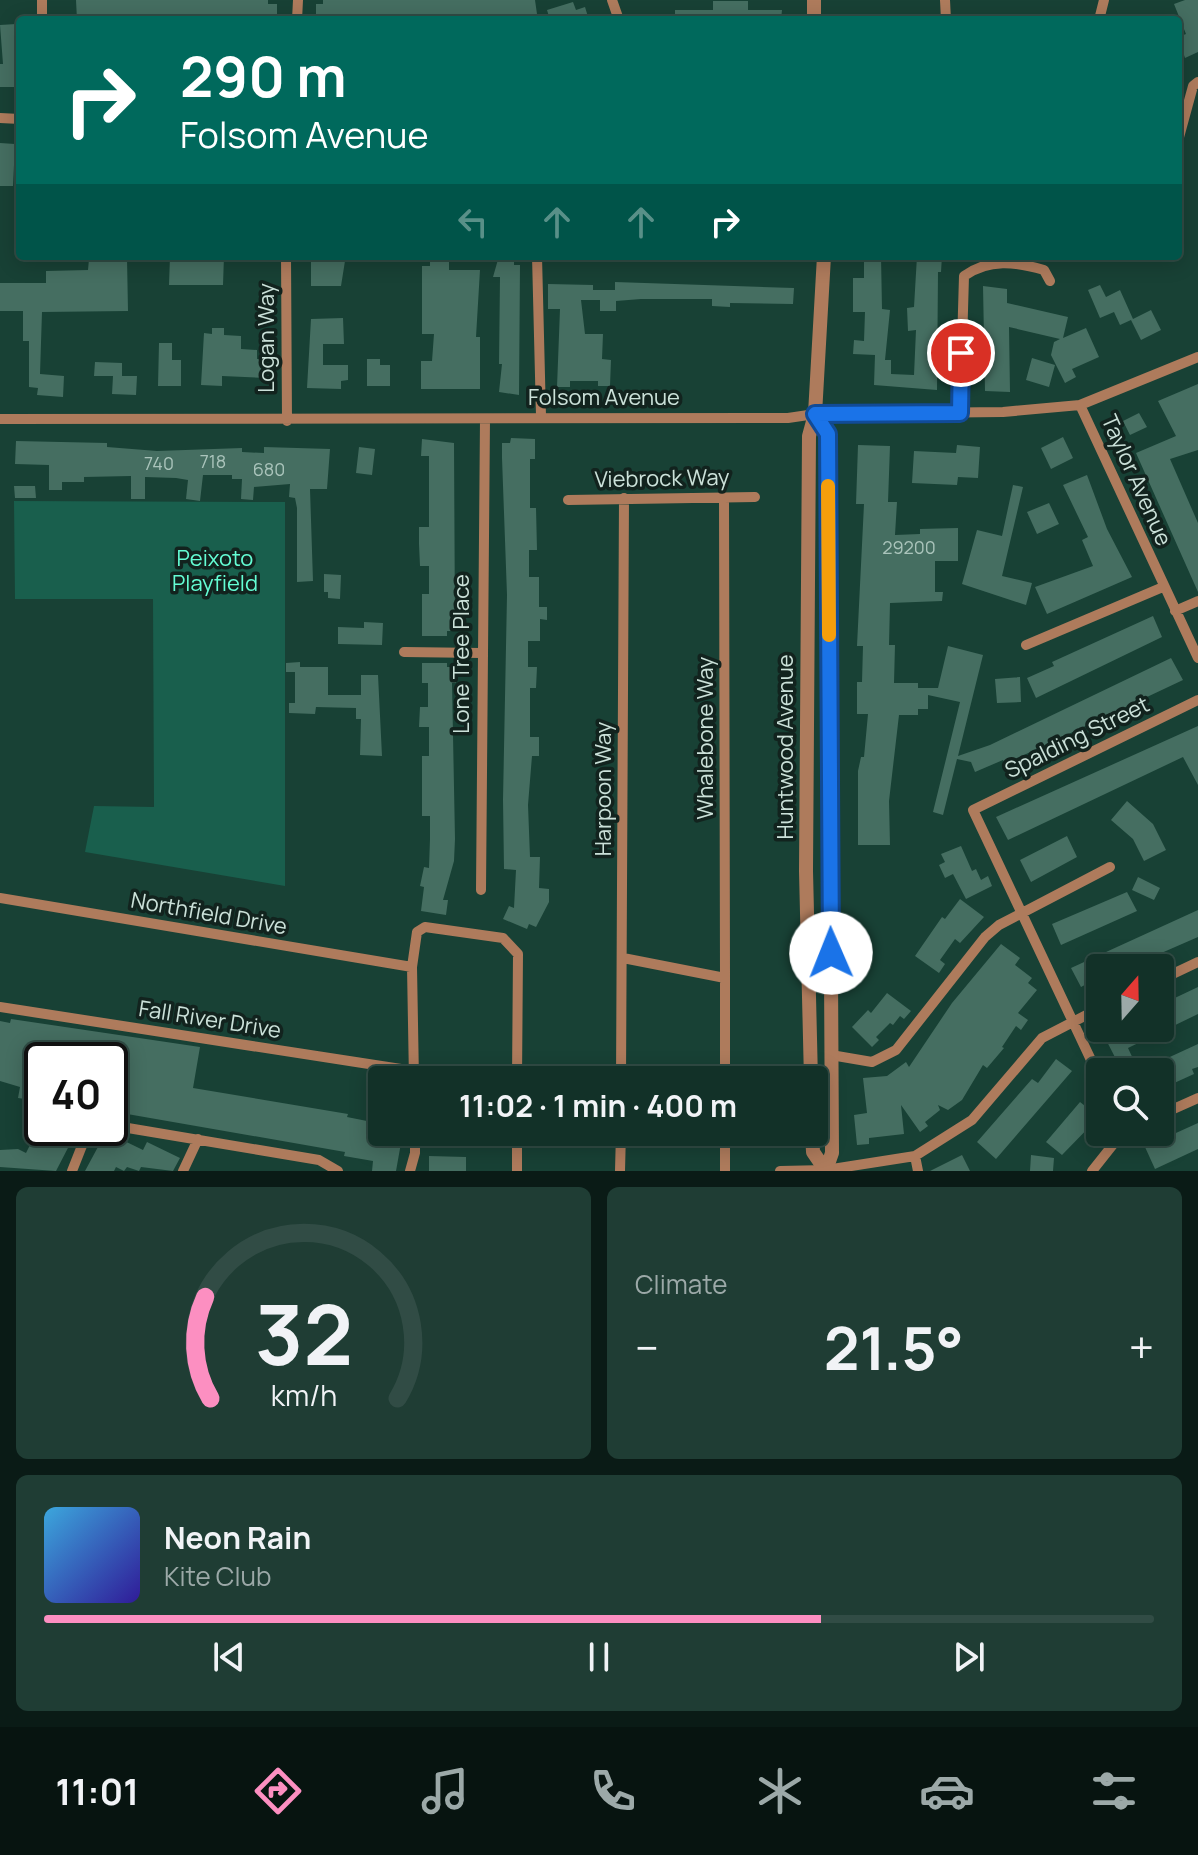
<!DOCTYPE html>
<meta charset="utf-8">
<style>
body{margin:0;font-family:Manrope,sans-serif;background:#1f3d34;color:#f1f3f6;height:100vh;display:flex;flex-direction:column;font-size:30px;white-space:nowrap}
*{box-sizing:border-box;margin:0}
p{font-size:26px;color:#9ca9a8}
.icon{flex:none;width:44px;height:44px;fill:none;stroke:currentColor;stroke-width:2;stroke-linecap:round;stroke-linejoin:round}
.map{position:relative;height:1171px;overflow:hidden}
.details{display:flex;flex-direction:column;gap:16px;padding:16px;background:#0a1b16;flex:1}
.details>*{flex:none}
.hud{position:absolute;left:16px;top:16px;width:1166px;height:244px;border-radius:8px;box-shadow:0 4px 20px #0003,0 0 0 2px #314c45;background:#00695c;color:#fff;overflow:hidden}
.needle{width:52px;rotate:20deg}
.fabs{position:absolute;left:1086px;top:954px;display:grid;gap:16px}
.fabs a{display:grid;place-items:center;width:88px;height:88px;border-radius:8px;background:#123128;box-shadow:0 4px 20px #0003,0 0 0 2px #314c45;font-size:40px}
.speed{position:absolute;left:24px;top:1042px;display:flex;gap:16px;font-size:40px;font-weight:700;text-align:center}
.speed>*{display:grid;place-content:center;width:104px;height:104px;border-radius:50%;background:#123128;box-shadow:0 4px 20px #0003,0 0 0 2px #314c45;line-height:1}
.speed .limit{border:4px solid #111;border-radius:12px;background:#fff;color:#111}
.pin{position:absolute;display:grid;place-items:center;width:68px;height:68px;color:#fff;margin:-34px;border:4px solid #fff;border-radius:50%;box-shadow:0 2px 8px #0007}
.me{position:absolute;width:88px;margin:-44px;rotate:359deg;stroke-linejoin:round;filter:drop-shadow(0 0 6px #0008)}
.turn{display:flex;align-items:center;gap:28px;height:168px;padding:0 32px;font-size:36px}
.turn .icon{width:104px;height:104px;stroke-width:2.5}
.turn b{display:block;font-size:56px;line-height:68px}
.lanes{display:flex;align-items:center;height:76px;padding:0 32px;background:#0003;justify-content:center;gap:40px;direction:ltr}
.lanes .off{opacity:.35}
.big{font-size:60px;font-weight:700;line-height:1.1}
.details .tile{flex:1;display:flex;flex-direction:column;justify-content:center;gap:12px;min-width:0;padding:0 28px;border-radius:12px;background:#1f3d34}
.details .dial{align-items:center;gap:0}
.dial svg{height:208px;overflow:visible;fill:none;stroke:#314c45;stroke-width:7;stroke-linecap:round;text-anchor:middle}
.dial text{fill:#f1f3f6;stroke:none}
.song{display:flex;align-items:center;gap:24px}
.cover{width:96px;height:96px;border-radius:12px;background:linear-gradient(135deg,hsl(200 70% 55%),hsl(250 70% 35%))}
.played{height:8px;border-radius:4px;background:linear-gradient(90deg,#fc8fc1 70%,#314c45 70%)}
.keys{display:flex;justify-content:space-around;direction:ltr}
.heat{display:flex;justify-content:space-between;align-items:center;font-size:44px;direction:ltr}
.details .tiles{flex:1;display:grid;gap:16px;grid-template-columns:1fr 1fr}
.tile:last-child{grid-column:span 2}
.trip{position:absolute;left:368px;top:1066px;width:460px;height:80px;border-radius:8px;background:#123128;box-shadow:0 4px 20px #0003,0 0 0 2px #314c45;font-weight:700;line-height:80px;text-align:center}
.tab-bar{display:flex;height:128px;justify-content:space-around;align-items:center;background:#071410;color:#9ca9a8}
.tab-bar .icon{width:56px;height:56px}
.tab-bar .selected{color:#fc8fc1}
.tab-bar b{font-size:36px;color:#f1f3f6}
.map>svg:first-child{display:block}
</style>
<div class="map">
<svg width="1198" height="1171" viewBox="0 0 1198 1171">
<rect width="100%" height="100%" fill="#184135"/>
<!-- green -->
<path fill="#195f4d" d="M 14,501 L 285,502 L 285,886 L 85,852 L 94,806 L 154,807 L 153,599 L 15,599 Z"/>
<!-- building -->
<path fill="#456e61" d="M 76,0 L 268,0 L 268,4 L 277,4 L 277,20 L 119,20 L 119,16 L 98,15 L 98,20 L 77,20 Z
M 323,0 L 535,0 L 537,14 L 509,20 L 316,20 L 316,4 L 323,4 Z
M 1185,0 L 1198,0 L 1198,52 L 1185,58 L 1178,37 L 1186,34 L 1174,4 Z
M 713,1 L 748,1 L 748,10 L 782,10 L 781,20 L 675,20 L 675,10 L 713,10 Z
M 573,2 L 576,10 L 585,7 L 589,20 L 550,20 L 547,10 Z
M 16,24 L 20,87 L 0,87 L 0,64 L 3,64 L 0,25 Z
M 0,143 L 15,144 L 13,186 L 0,186 Z
M 170,256 L 224,256 L 223,285 L 169,285 Z
M 311,256 L 333,256 L 333,261 L 345,261 L 341,286 L 311,286 Z
M 499,256 L 514,256 L 514,265 L 520,265 L 519,395 L 499,392 L 502,364 L 499,364 L 500,277 L 493,277 Z
M 864,256 L 881,256 L 882,309 L 890,310 L 885,360 L 891,360 L 891,374 L 914,375 L 916,330 L 908,331 L 907,308 L 914,307 L 917,256 L 942,256 L 941,272 L 938,272 L 937,390 L 874,385 L 875,355 L 853,354 L 854,340 L 864,341 L 865,312 L 853,312 L 853,278 L 864,278 Z
M 127,258 L 128,311 L 42,312 L 40,374 L 64,376 L 63,397 L 37,395 L 38,388 L 29,387 L 29,341 L 23,341 L 23,311 L 0,311 L 0,283 L 46,283 L 46,271 L 88,270 L 89,259 Z
M 449,261 L 449,270 L 480,270 L 476,337 L 480,337 L 480,389 L 421,389 L 421,361 L 432,361 L 434,334 L 422,334 L 422,266 L 430,266 L 430,262 Z
M 615,282 L 794,288 L 793,304 L 730,303 L 730,307 L 712,306 L 712,299 L 641,299 L 616,301 L 616,311 L 600,311 L 600,300 L 581,300 L 585,334 L 603,334 L 602,359 L 611,360 L 610,386 L 598,386 L 598,381 L 570,381 L 570,387 L 557,387 L 560,309 L 548,309 L 548,284 L 593,285 L 593,290 L 615,290 Z
M 1100,285 L 1106,297 L 1120,290 L 1133,319 L 1151,310 L 1161,330 L 1141,340 L 1131,320 L 1120,325 L 1114,312 L 1100,318 L 1088,290 Z
M 983,286 L 1007,289 L 1007,303 L 1068,317 L 1063,338 L 1086,328 L 1099,357 L 1072,369 L 1076,377 L 1065,383 L 1051,355 L 1054,342 L 1060,339 L 1009,327 L 1010,392 L 985,391 Z
M 343,318 L 344,344 L 323,344 L 323,365 L 348,365 L 348,380 L 341,381 L 341,389 L 307,388 L 311,319 Z
M 212,328 L 224,328 L 224,335 L 241,336 L 241,349 L 257,350 L 257,359 L 267,359 L 266,378 L 222,376 L 222,386 L 201,385 L 204,333 L 212,334 Z
M 159,343 L 172,343 L 172,360 L 181,360 L 181,386 L 158,386 Z
M 1032,358 L 1055,365 L 1049,387 L 1026,380 Z
M 367,359 L 380,359 L 380,365 L 390,365 L 390,386 L 367,386 Z
M 95,362 L 122,363 L 122,376 L 137,376 L 136,395 L 112,394 L 113,376 L 94,376 Z
M 1198,384 L 1198,450 L 1170,459 L 1198,523 L 1198,592 L 1136,453 L 1176,436 L 1158,401 Z
M 1139,413 L 1147,427 L 1130,435 L 1123,421 Z
M 1063,437 L 1073,458 L 1051,469 L 1041,448 Z
M 511,438 L 535,439 L 535,459 L 530,459 L 530,508 L 536,508 L 537,550 L 529,550 L 529,577 L 539,577 L 539,607 L 547,607 L 547,620 L 540,619 L 540,641 L 528,641 L 528,667 L 537,667 L 536,688 L 530,688 L 530,737 L 539,737 L 539,756 L 532,756 L 528,805 L 530,857 L 540,857 L 539,888 L 549,889 L 549,902 L 536,927 L 529,924 L 527,929 L 503,919 L 509,906 L 514,908 L 516,870 L 504,869 L 503,800 L 507,595 L 502,458 L 502,443 L 510,443 Z
M 422,439 L 454,443 L 455,631 L 447,631 L 447,636 L 422,636 L 422,594 L 429,594 L 429,566 L 420,566 L 419,544 L 419,527 L 429,527 L 429,456 L 421,456 Z
M 16,441 L 107,443 L 107,447 L 157,451 L 242,448 L 242,452 L 264,453 L 264,447 L 330,449 L 327,489 L 310,489 L 313,581 L 297,582 L 297,508 L 295,498 L 289,497 L 290,484 L 254,487 L 253,500 L 241,499 L 242,479 L 232,479 L 232,475 L 203,475 L 200,501 L 186,499 L 188,480 L 176,478 L 145,477 L 145,499 L 131,499 L 131,476 L 84,477 L 84,482 L 62,482 L 62,490 L 49,490 L 49,465 L 15,464 Z
M 858,445 L 890,446 L 888,502 L 897,502 L 895,535 L 920,534 L 920,529 L 958,528 L 958,561 L 935,561 L 935,592 L 943,592 L 942,601 L 890,603 L 889,645 L 895,645 L 894,683 L 918,683 L 918,688 L 938,688 L 948,646 L 983,655 L 958,756 L 990,745 L 1171,658 L 1183,680 L 1005,764 L 1003,760 L 975,772 L 971,762 L 957,759 L 943,815 L 933,812 L 960,702 L 928,695 L 928,709 L 918,709 L 918,715 L 899,715 L 889,801 L 890,845 L 858,845 L 858,771 L 861,757 L 864,757 L 868,714 L 857,714 L 857,682 L 862,682 L 863,646 L 857,646 L 864,504 L 856,504 Z
M 957,445 L 980,447 L 978,478 L 958,477 L 957,485 L 912,483 L 914,451 L 956,453 Z
M 359,447 L 375,449 L 372,475 L 356,473 Z
M 1087,475 L 1107,529 L 1132,577 L 1047,614 L 1035,587 L 1093,566 L 1082,540 L 1088,537 L 1063,485 Z
M 1013,485 L 1023,487 L 1002,576 L 1032,583 L 1026,605 L 962,584 L 977,530 L 1002,536 Z
M 14,486 L 35,486 L 36,498 L 15,498 Z
M 1049,503 L 1059,524 L 1037,534 L 1027,512 Z
M 324,574 L 341,575 L 340,599 L 328,598 L 328,592 L 324,592 Z
M 1153,616 L 1162,637 L 1036,698 L 1027,678 L 1054,666 L 1052,662 Z
M 364,622 L 383,623 L 382,645 L 338,644 L 338,627 L 364,628 Z
M 300,662 L 300,667 L 328,667 L 328,695 L 361,695 L 361,675 L 378,675 L 382,756 L 360,755 L 361,719 L 356,719 L 356,708 L 316,707 L 315,714 L 289,713 L 289,703 L 295,703 L 295,672 L 286,672 L 286,663 Z
M 422,663 L 447,663 L 447,667 L 455,667 L 456,683 L 452,683 L 455,839 L 454,861 L 443,900 L 448,900 L 446,915 L 421,911 L 424,887 L 420,886 L 424,867 L 429,868 L 430,839 L 430,816 L 422,816 L 422,756 L 429,756 L 429,727 L 419,727 L 420,707 L 428,707 L 428,683 L 422,683 Z
M 1020,677 L 1021,702 L 997,703 L 995,679 Z
M 1198,726 L 1198,785 L 1183,757 L 1008,840 L 996,817 Z
M 1127,801 L 1153,824 L 1166,850 L 1144,861 L 1133,839 L 1111,820 Z
M 1067,836 L 1077,857 L 1031,882 L 1020,860 Z
M 961,846 L 972,871 L 976,869 L 981,880 L 988,876 L 992,886 L 966,899 L 953,874 L 945,878 L 939,865 L 945,862 L 941,854 Z
M 1138,877 L 1160,888 L 1154,900 L 1132,890 Z
M 1127,892 L 1137,911 L 1061,945 L 1052,924 Z
M 960,899 L 984,917 L 960,943 L 955,939 L 940,960 L 945,964 L 939,973 L 915,956 L 942,917 L 945,919 Z
M 1198,910 L 1198,937 L 1127,968 L 1100,968 L 1100,977 L 1081,987 L 1071,968 Z
M 1001,944 L 1020,958 L 1015,965 L 1032,978 L 1028,983 L 1037,990 L 1018,1013 L 1028,1020 L 1021,1030 L 1016,1026 L 1002,1047 L 1004,1048 L 987,1068 L 983,1065 L 962,1100 L 948,1110 L 938,1105 L 940,1110 L 925,1122 L 928,1126 L 920,1132 L 901,1105 L 904,1134 L 869,1138 L 869,1144 L 857,1145 L 854,1115 L 867,1113 L 863,1078 L 887,1076 L 906,1062 L 909,1067 L 952,1003 Z
M 1198,987 L 1198,1014 L 1128,1048 L 1135,1063 L 1144,1059 L 1148,1067 L 1198,1044 L 1198,1067 L 1192,1069 L 1194,1074 L 1172,1084 L 1167,1072 L 1114,1072 L 1121,1069 L 1100,1028 L 1160,1028 L 1160,1005 Z
M 887,993 L 911,1011 L 904,1019 L 900,1016 L 893,1025 L 890,1023 L 876,1037 L 879,1040 L 872,1047 L 852,1027 L 868,1010 L 871,1013 Z
M 11,1019 L 200,1047 L 193,1088 L 348,1114 L 347,1117 L 377,1123 L 374,1139 L 401,1143 L 396,1171 L 372,1171 L 373,1161 L 344,1156 L 345,1152 L 110,1111 L 110,1060 L 50,1055 L 49,1060 L 42,1060 L 39,1101 L 18,1098 L 20,1087 L 0,1081 L 0,1021 L 10,1023 Z
M 1056,1059 L 1072,1071 L 996,1159 L 977,1142 L 1032,1079 L 1038,1083 Z
M 1080,1102 L 1099,1117 L 1062,1155 L 1046,1142 Z
M 1198,1123 L 1198,1149 L 1155,1169 L 1145,1147 Z
M 38,1129 L 70,1144 L 56,1171 L 0,1167 L 0,1150 L 18,1149 L 26,1153 Z
M 106,1132 L 143,1150 L 147,1142 L 180,1158 L 173,1171 L 141,1167 L 139,1171 L 127,1167 L 124,1171 L 116,1167 L 114,1171 L 85,1171 Z
M 962,1155 L 970,1171 L 930,1171 Z
M 1031,1155 L 1054,1158 L 1053,1171 L 1030,1171 Z
M 429,1156 L 466,1157 L 466,1171 L 429,1171 Z"/>
<g fill="none" stroke-linecap="round" stroke-linejoin="round">
<!-- minor -->
<path stroke="#ae7b5c" stroke-width="10" d="M 42,0 L 42,20
M 612,0 L 619,20
M 945,0 L 946,20
M 297,20 L 298,0
M 1099,20 L 1104,0
M 0,118 L 20,119
M 1178,141 L 1193,86 L 1198,82
M 286,256 L 287,421
M 537,256 L 541,416
M 1080,405 L 1198,658
M 960,413 L 964,276 C 989,258 1016,262 1044,270 L 1050,281
M 0,419 C 263,421 526,416 788,418 L 815,414 L 1003,412 L 1080,405 L 1198,357
M 724,498 L 725,978
M 568,500 L 755,497
M 1175,611 L 1198,601
M 1026,645 L 1163,587
M 404,652 L 481,653
M 481,890 L 485,419
M 0,898 L 412,967
M 623,958 L 725,978 L 725,1080
M 1160,980 L 1198,962
M 0,1007 L 414,1071
M 831,1055 L 872,1062 L 896,1050 L 985,937 L 999,925 L 1110,867
M 1100,1079 L 973,810 L 1198,700
M 414,1080 L 412,967 L 417,932 L 425,927 L 503,938 L 518,954 L 517,1080
M 621,1080 L 624,498
M 1160,1115 L 1198,1098
M 110,1125 L 319,1160 L 338,1171
M 725,1132 L 725,1171
M 915,1156 L 918,1171
M 72,1171 L 89,1128
M 183,1171 L 198,1139
M 410,1171 L 415,1153 L 415,1132
M 517,1171 L 517,1132
M 620,1171 L 621,1132
M 780,1171 L 826,1170 L 915,1156 L 972,1120 L 1042,1038 L 1100,1008
M 1092,1171 L 1123,1132"/>
<!-- tertiary -->
<path stroke="#ae7b5c" stroke-width="14" d="M 814,20 L 814,0
M 815,414 L 828,434 L 832,1153 L 826,1170
M 811,1080 L 806,871 L 809,436 L 815,414 L 824,256
M 812,1132 L 813,1152 L 826,1171"/>
</g>
<g fill="none" stroke-linecap="round" stroke-linejoin="round">
<defs>
<path id="route" d="M 831,953 L 828,434 L 815,414 L 960,413 L 961,353"/>
</defs>
<!-- route casing -->
<use href="#route" stroke="#114b97" stroke-width="20"/>
<!-- route -->
<use href="#route" stroke="#1a73e8" stroke-width="14"/>
<!-- slow -->
<path stroke="#f59e0b" stroke-width="14" d="M 828,486 L 829,635"/>
</g>
<g text-anchor="middle" stroke-width="7" stroke-linejoin="round" paint-order="stroke">
<!-- number labels -->
<g font-size="18" fill="#aac4bb">
<text x="213" y="468">718</text>
<text x="159" y="470">740</text>
<text x="269" y="476">680</text>
<text x="909" y="554">29200</text>
</g>
<!-- street labels -->
<g font-size="22" fill="#cbe1d9" stroke="#12231e">
<text transform="translate(266 338) rotate(-90)" y="8">Logan Way</text>
<text x="604" y="405">Folsom Avenue</text>
<text transform="translate(662 478) rotate(-1)" y="8">Viebrock Way</text>
<text transform="translate(1137 480) rotate(66)" y="8">Taylor Avenue</text>
<text transform="translate(461 654) rotate(-90)" y="8">Lone Tree Place</text>
<text transform="translate(1077 737) rotate(-26)" y="8">Spalding Street</text>
<text transform="translate(705 738) rotate(-90)" y="8">Whalebone Way</text>
<text transform="translate(785 747) rotate(-90)" y="8">Huntwood Avenue</text>
<text transform="translate(603 789) rotate(-90)" y="8">Harpoon Way</text>
<text transform="translate(209 913) rotate(10)" y="8">Northfield Drive</text>
<text transform="translate(210 1019) rotate(9)" y="8">Fall River Drive</text>
</g>
<!-- park labels -->
<g font-size="22" fill="#64fdd4" stroke="#12231e">
<text x="215" y="566">Peixoto<tspan x="215" dy="25">Playfield</tspan></text>
</g>
</g>
</svg>
<div class="fabs">
<a><svg class="needle" viewBox="-14 -14 28 28"><path d="M0-13l5 13h-10z" fill="#e53935"/><path d="M0 13l5-13h-10z" fill="#9ca9a8"/></svg></a>
<a><svg class="icon" aria-label="search" viewBox="0 0 24 24"><circle cx="10" cy="10" r="6"/><path d="M15 15l6 6"/></svg></a>
</div>
<div class="speed"><div class="limit">40</div></div>
<div class="pin" style="left:961px;top:353px;background:#d93025"><svg class="icon" aria-label="arrive" viewBox="0 0 24 24"><path d="M6 21V4h12l-3 4 3 4H6"/></svg></div>
<svg class="me" style="left:831px;top:953px" viewBox="-20 -20 40 40"><circle r="19" fill="#fff"/><path d="M0-13L10 11 0 6-10 11z" fill="#1a73e8"/></svg>
<div class="trip">11:02 · 1 min · 400 m</div>
<div class="hud">
<div class="turn"><svg class="icon" aria-label="right" viewBox="0 0 24 24"><path d="M7 20v-9h11M14 6l5 5-5 5"/></svg><div><b>290 m</b>Folsom Avenue</div></div>
<div class="lanes"><svg class="icon off" aria-label="left" viewBox="0 0 24 24"><path d="M17 20v-9H6M10 6l-5 5 5 5"/></svg><svg class="icon off" aria-label="ahead" viewBox="0 0 24 24"><path d="M12 20V5M6 11l6-6 6 6"/></svg><svg class="icon off" aria-label="ahead" viewBox="0 0 24 24"><path d="M12 20V5M6 11l6-6 6 6"/></svg><svg class="icon" aria-label="right" viewBox="0 0 24 24"><path d="M7 20v-9h11M14 6l5 5-5 5"/></svg></div>
</div>
</div>
<section class="details">
<div class="tiles">
<div class="tile dial"><svg viewBox="0 0 100 80">
<path d="M14 69A42 42 0 1 1 86 69"/>
<path d="M14 69A42 42 0 0 1 12 30" stroke="#fc8fc1"/>
<text x="50" y="56" font-size="32" font-weight="700">32</text>
<text x="50" y="72" font-size="11">km/h</text>
</svg></div>
<div class="tile"><p>Climate</p>
<div class="heat"><a>−</a><b class="big">21.5°</b><a>+</a></div>
</div>
<div class="tile">
<div class="song"><i class="cover"></i><div><b>Neon Rain</b><p>Kite Club</p></div></div>
<div class="played"></div>
<div class="keys"><svg class="icon" aria-label="previous" viewBox="0 0 24 24"><path d="M18 5L8 12l10 7zM5 5v14"/></svg><svg class="icon" aria-label="pause" viewBox="0 0 24 24"><path d="M8 5v14M16 5v14"/></svg><svg class="icon" aria-label="next" viewBox="0 0 24 24"><path d="M6 5l10 7-10 7zM19 5v14"/></svg></div>
</div>
</div>
</section>
<nav class="tab-bar">
<b>11:01</b>
<svg class="icon selected" aria-label="directions" viewBox="0 0 24 24"><path d="M12 3l9 9-9 9-9-9zM9 14v-3h6M13 9l2 2-2 2"/></svg>
<svg class="icon" aria-label="music" viewBox="0 0 24 24"><path d="M9 18V5l10-2v13"/><circle cx="6" cy="18" r="3"/><circle cx="16" cy="16" r="3"/></svg>
<svg class="icon" aria-label="phone" viewBox="0 0 24 24"><path d="M5 4h4l2 5-3 2q2 4 5 5l2-3 5 2v4C11 20 4 13 5 4z"/></svg>
<svg class="icon" aria-label="climate" viewBox="0 0 24 24"><path d="M12 3v18M4 7l16 10M4 17L20 7"/></svg>
<svg class="icon" aria-label="car" viewBox="0 0 24 24"><path d="M5 17H2v-5l4-1 3-4h7l3 4 3 1v5h-3M9 17h6M6 11h13"/><circle cx="7" cy="17" r="2"/><circle cx="17" cy="17" r="2"/></svg>
<svg class="icon" aria-label="filters" viewBox="0 0 24 24"><path d="M4 7h16M4 17h16"/><circle cx="9" cy="7" r="2"/><circle cx="15" cy="17" r="2"/></svg>
</nav>
